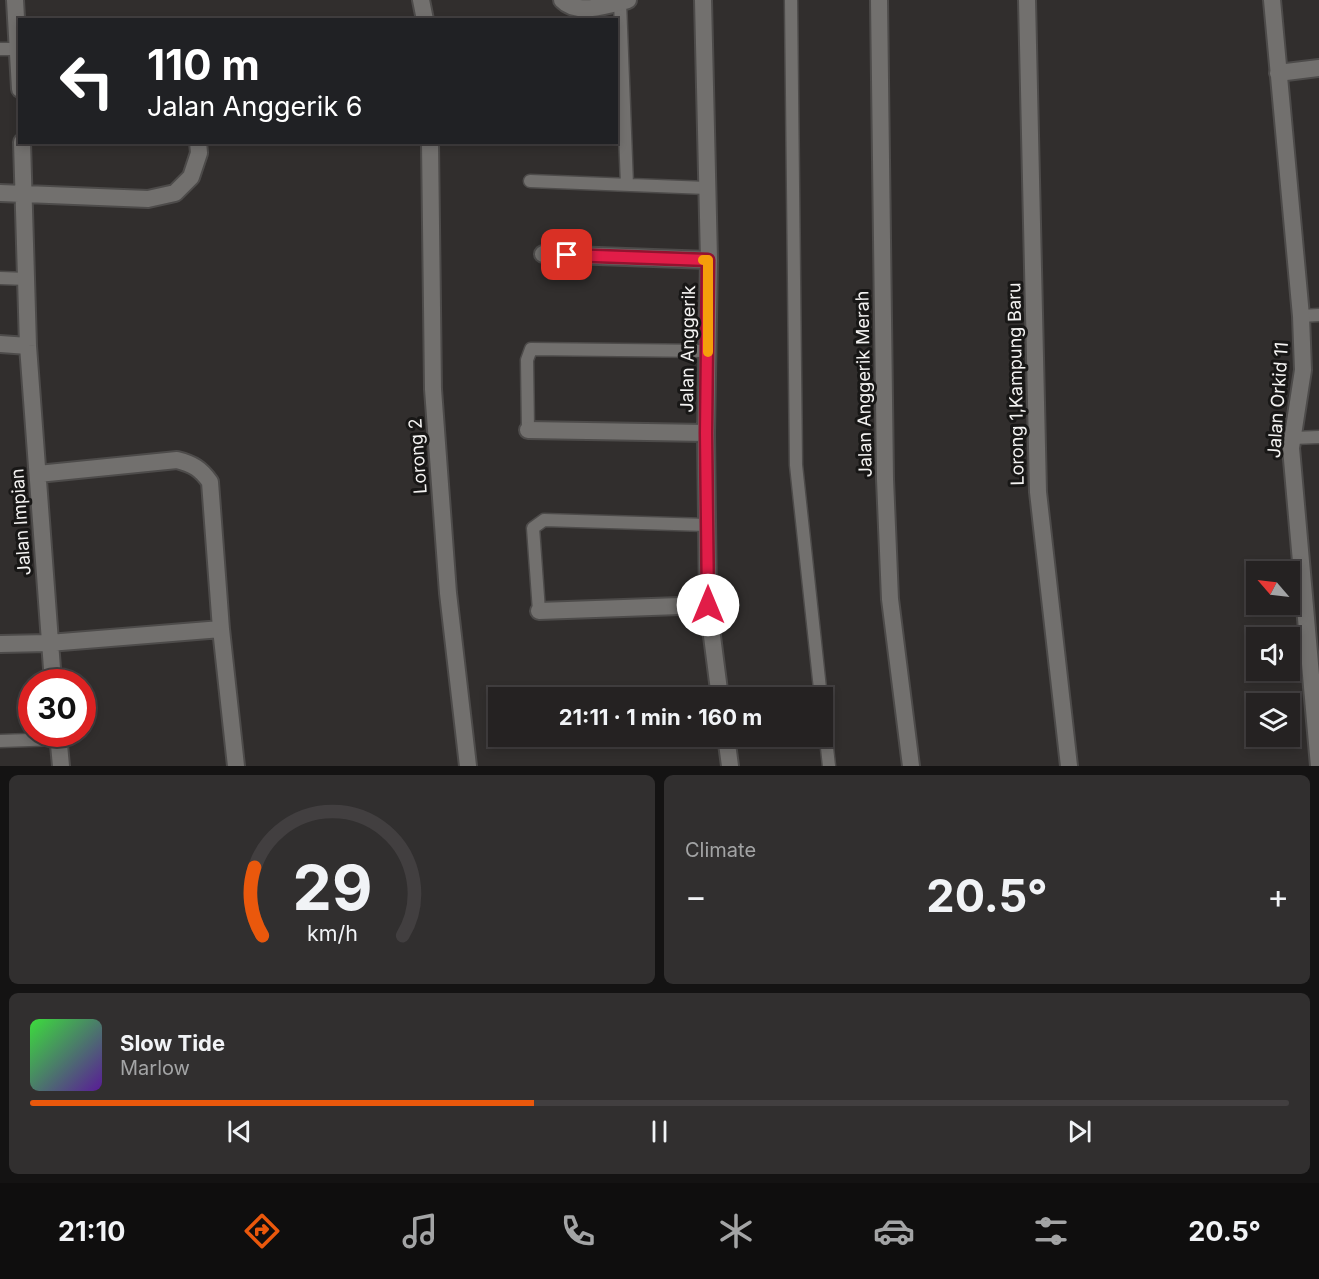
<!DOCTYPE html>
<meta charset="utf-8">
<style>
body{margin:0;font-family:Inter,sans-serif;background:#312f2f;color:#f1f3f6;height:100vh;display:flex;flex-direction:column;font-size:22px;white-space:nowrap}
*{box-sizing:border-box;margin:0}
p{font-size:20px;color:#a3a4a5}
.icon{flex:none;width:33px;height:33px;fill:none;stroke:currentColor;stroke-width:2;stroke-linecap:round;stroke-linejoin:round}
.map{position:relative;height:766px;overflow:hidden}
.side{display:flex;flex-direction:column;gap:9px;padding:9px;background:#141313;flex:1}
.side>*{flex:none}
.guide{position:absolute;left:18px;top:18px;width:600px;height:126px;border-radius:0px;box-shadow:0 3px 9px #0003,0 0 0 2px #423f40;background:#202124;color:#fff;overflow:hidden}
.needle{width:39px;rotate:298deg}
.tools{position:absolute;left:1246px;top:561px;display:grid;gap:12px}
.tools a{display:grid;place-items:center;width:54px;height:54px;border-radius:0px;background:#252222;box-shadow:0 3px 9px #0003,0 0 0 2px #423f40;font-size:30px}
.speed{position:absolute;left:18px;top:669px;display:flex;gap:12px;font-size:30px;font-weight:700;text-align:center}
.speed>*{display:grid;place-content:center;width:78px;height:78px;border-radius:50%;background:#252222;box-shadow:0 3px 9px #0003,0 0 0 2px #423f40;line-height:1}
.speed .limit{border:9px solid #d22;background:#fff;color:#111}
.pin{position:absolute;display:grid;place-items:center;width:51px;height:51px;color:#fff;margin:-26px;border-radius:12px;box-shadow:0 3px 9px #0006}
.me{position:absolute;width:66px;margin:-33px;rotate:0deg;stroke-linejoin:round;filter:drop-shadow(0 0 4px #0008)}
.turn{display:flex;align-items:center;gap:21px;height:126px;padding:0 30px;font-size:27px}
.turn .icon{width:78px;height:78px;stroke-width:2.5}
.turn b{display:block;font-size:42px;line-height:51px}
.big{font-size:45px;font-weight:700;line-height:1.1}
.side .widget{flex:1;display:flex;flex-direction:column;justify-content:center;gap:9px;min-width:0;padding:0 21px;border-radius:9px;background:#312f2f}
.side .dial{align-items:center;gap:0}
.dial svg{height:156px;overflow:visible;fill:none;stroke:#423f40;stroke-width:7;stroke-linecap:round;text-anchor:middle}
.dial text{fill:#f1f3f6;stroke:none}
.song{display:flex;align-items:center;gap:18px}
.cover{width:72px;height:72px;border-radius:9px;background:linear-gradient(135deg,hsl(120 70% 55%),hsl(270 70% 35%))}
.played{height:6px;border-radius:3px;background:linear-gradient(90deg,#ea580c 40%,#423f40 40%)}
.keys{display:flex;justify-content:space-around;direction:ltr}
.heat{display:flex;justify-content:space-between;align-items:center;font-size:33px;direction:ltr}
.side .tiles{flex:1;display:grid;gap:9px;grid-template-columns:1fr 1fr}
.widget:last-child{grid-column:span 2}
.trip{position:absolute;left:488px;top:687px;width:345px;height:60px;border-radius:0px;background:#252222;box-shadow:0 3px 9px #0003,0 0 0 2px #423f40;font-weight:700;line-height:60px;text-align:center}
.menu{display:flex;height:96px;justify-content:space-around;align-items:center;background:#0f0e0e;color:#a3a4a5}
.menu .icon{width:42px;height:42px}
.menu .current{color:#ea580c}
.menu b{font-size:27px;color:#f1f3f6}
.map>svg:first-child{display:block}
</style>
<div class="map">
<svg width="1319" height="766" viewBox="0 0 1319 766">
<rect width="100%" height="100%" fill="#312e2d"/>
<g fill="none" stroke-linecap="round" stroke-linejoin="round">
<defs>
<path id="service" d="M 791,0 L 796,465 L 821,698
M 620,2 L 627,185
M 0,49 L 18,49
M 530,181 L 707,188
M 0,278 L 27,279
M 1301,316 L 1319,315
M 528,430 L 527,360 L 531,349 L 708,351
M 1293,438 L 1319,437
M 539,611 L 533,528 L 544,520 L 707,525
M 822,702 L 829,766
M 0,741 L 59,739"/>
<path id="minor" d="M 15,0 L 20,89
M 421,0 L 425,20
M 562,0 C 577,16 609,5 628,0
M 703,0 L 709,260 L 706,433 L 708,605 L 720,698
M 879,0 L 885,479 L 890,599 L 911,766
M 1027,0 L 1038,492 L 1069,766
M 1272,0 L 1301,316 L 1303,370 L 1291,448 L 1319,766
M 1278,73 L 1319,68
M 22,142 L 28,346 L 53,682
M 430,142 L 433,389 L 448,593 L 468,766
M 0,193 L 148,199 L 175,193 L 191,177 L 199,153 L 198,142
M 543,254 L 709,260
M 0,344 L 28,346
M 528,430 L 706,433
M 38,474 L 177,460 C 193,464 201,469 210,482 L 221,629 L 236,766
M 539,611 L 708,605
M 0,644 L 49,643 L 221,629
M 58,734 L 61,766
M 726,736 L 730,766"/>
</defs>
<!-- service casing -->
<use href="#service" stroke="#4d4b4a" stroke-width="15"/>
<!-- minor casing -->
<use href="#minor" stroke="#4d4b4a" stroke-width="20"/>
<!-- service -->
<use href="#service" stroke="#72706e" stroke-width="12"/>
<!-- minor -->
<use href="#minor" stroke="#72706e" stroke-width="16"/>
</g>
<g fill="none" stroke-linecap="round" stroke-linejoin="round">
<defs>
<path id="route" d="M 567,255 L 708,260 L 706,433 L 708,605"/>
</defs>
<!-- route casing -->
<use href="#route" stroke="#92132f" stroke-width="15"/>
<!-- route -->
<use href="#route" stroke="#e11d48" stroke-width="10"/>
<!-- slow -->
<path stroke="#f59e0b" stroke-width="10" d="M 703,260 L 708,260 L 708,352"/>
</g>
<g text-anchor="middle" stroke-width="6" stroke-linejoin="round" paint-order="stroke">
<!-- street labels -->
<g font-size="18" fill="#f4f3f2" stroke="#181716">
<text transform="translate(688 349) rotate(-89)" y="6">Jalan Anggerik</text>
<text transform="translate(864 384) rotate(-91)" y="6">Jalan Anggerik Merah</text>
<text transform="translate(1016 384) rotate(-91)" y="6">Lorong 1,Kampung Baru</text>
<text transform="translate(1278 400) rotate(-86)" y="6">Jalan Orkid 11</text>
<text transform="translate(418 456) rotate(-94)" y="6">Lorong 2</text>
<text transform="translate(21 522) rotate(-94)" y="6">Jalan Impian</text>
</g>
</g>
</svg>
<div class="tools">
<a><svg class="needle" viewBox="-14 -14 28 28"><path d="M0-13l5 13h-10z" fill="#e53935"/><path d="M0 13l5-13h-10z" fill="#a3a4a5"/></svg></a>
<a><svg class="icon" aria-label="sound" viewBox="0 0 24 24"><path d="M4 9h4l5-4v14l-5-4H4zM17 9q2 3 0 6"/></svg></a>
<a><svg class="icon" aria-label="layers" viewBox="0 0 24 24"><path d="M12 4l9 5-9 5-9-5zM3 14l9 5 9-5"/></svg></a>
</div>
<div class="speed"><div class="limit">30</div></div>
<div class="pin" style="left:567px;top:255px;background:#d93025"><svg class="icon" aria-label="arrive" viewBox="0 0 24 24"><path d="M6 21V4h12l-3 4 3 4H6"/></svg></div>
<svg class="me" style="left:708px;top:605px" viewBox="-20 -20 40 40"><circle r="19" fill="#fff"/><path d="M0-13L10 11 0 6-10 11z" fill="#e11d48"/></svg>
<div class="trip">21:11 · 1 min · 160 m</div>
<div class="guide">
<div class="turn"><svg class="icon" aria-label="left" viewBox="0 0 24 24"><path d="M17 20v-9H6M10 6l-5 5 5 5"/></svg><div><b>110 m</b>Jalan Anggerik 6</div></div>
</div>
</div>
<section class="side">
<div class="tiles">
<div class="widget dial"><svg viewBox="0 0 100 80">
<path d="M14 69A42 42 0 1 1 86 69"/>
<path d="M14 69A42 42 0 0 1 10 34" stroke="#ea580c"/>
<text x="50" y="56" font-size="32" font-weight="700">29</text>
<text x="50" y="72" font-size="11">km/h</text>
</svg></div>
<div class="widget"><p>Climate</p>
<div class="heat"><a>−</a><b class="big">20.5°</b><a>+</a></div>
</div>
<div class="widget">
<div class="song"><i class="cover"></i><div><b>Slow Tide</b><p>Marlow</p></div></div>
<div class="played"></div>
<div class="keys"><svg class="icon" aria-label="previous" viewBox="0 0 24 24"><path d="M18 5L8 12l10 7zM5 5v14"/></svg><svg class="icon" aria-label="pause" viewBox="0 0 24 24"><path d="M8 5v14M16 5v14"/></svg><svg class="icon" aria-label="next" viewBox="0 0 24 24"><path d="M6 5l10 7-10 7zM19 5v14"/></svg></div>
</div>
</div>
</section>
<nav class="menu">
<b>21:10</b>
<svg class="icon current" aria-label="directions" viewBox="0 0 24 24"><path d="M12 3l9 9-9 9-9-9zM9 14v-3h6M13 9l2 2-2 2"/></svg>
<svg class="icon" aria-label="music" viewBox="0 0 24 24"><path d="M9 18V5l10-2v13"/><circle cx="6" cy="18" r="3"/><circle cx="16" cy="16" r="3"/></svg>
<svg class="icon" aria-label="phone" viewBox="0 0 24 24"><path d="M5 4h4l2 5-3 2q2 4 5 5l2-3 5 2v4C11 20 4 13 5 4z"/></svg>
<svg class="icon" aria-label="climate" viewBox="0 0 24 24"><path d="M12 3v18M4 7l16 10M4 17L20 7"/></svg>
<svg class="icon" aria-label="car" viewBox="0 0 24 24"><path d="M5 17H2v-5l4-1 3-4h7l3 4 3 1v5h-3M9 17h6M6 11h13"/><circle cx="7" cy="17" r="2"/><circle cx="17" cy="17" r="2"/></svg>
<svg class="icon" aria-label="filters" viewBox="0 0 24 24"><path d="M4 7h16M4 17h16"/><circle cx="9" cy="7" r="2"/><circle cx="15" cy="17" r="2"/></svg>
<b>20.5°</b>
</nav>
